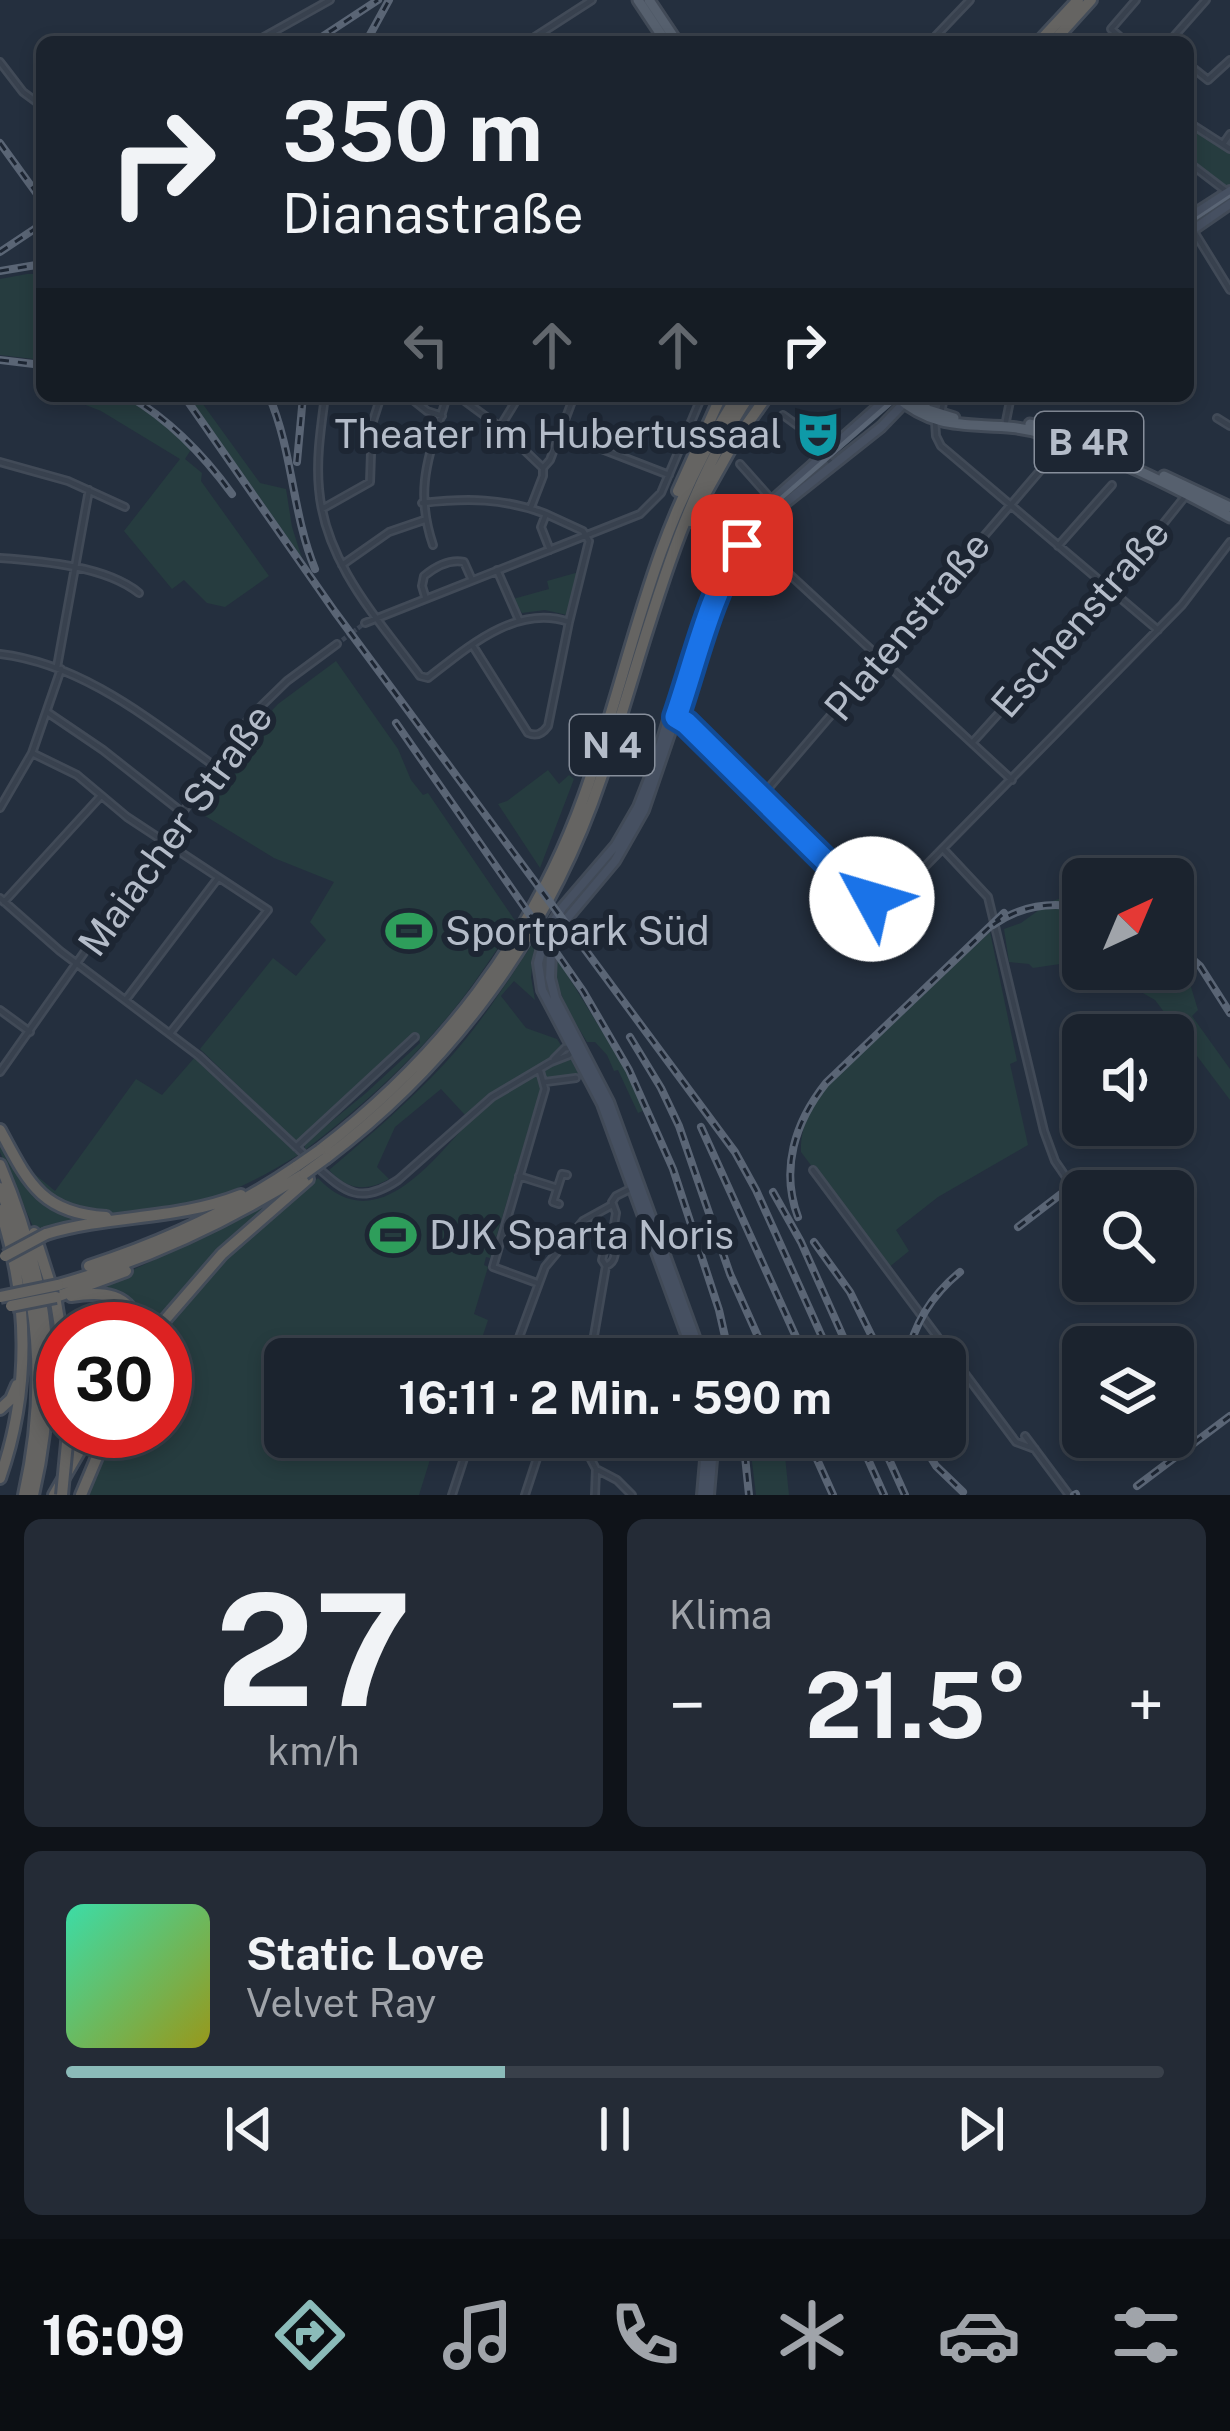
<!DOCTYPE html>
<html lang="de">
<meta charset="utf-8">
<style>
body{margin:0;font-family:"Public Sans",sans-serif;background:#242b36;color:#f1f3f6;height:100vh;display:flex;flex-direction:column;font-size:45px;white-space:nowrap}
*{box-sizing:border-box;margin:0}
p{font-size:39px;color:#a0a4aa}
.icon{flex:none;width:66px;height:66px;fill:none;stroke:currentColor;stroke-width:2;stroke-linecap:round;stroke-linejoin:round}
.map{position:relative;height:1495px;overflow:hidden}
.panel{display:flex;flex-direction:column;gap:24px;padding:24px;background:#0f1319;flex:1}
.panel>*{flex:none}
.hud{position:absolute;left:36px;top:36px;width:1158px;height:366px;border-radius:18px;box-shadow:0 6px 18px #0003,0 0 0 3px #39404a;background:#1b232e;color:#f1f3f6;overflow:hidden}
.needle{width:78px;rotate:44deg}
.buttons{position:absolute;left:1062px;top:858px;display:grid;gap:24px}
.buttons a{display:grid;place-items:center;width:132px;height:132px;border-radius:18px;background:#1b232e;box-shadow:0 6px 18px #0003,0 0 0 3px #39404a;font-size:60px}
.speed{position:absolute;left:36px;top:1302px;display:flex;gap:24px;font-size:60px;font-weight:700;text-align:center}
.speed>*{display:grid;place-content:center;width:156px;height:156px;border-radius:50%;background:#1b232e;box-shadow:0 6px 18px #0003,0 0 0 3px #39404a;line-height:1}
.speed .limit{border:18px solid #d22;background:#fff;color:#111}
.pin{position:absolute;display:grid;place-items:center;width:102px;height:102px;color:#fff;margin:-51px;border-radius:24px;box-shadow:0 6px 18px #0006}
.me{position:absolute;width:132px;margin:-66px;rotate:309deg;stroke-linejoin:round;filter:drop-shadow(0 0 9px #0008)}
.turn{display:flex;align-items:center;gap:42px;height:252px;padding:0 48px;font-size:54px}
.turn .icon{width:156px;height:156px;stroke-width:2.5}
.turn b{display:block;font-size:84px;line-height:102px}
.lanes{display:flex;align-items:center;height:114px;padding:0 48px;background:#0003;justify-content:center;gap:60px;direction:ltr}
.lanes .off{opacity:.35}
.big{font-size:90px;font-weight:700;line-height:1.1}
.panel .tile{flex:1;display:flex;flex-direction:column;justify-content:center;gap:18px;min-width:0;padding:0 42px;border-radius:18px;background:#242b36}
.panel .dial{align-items:center;gap:0}
.dial b{font-size:156px;line-height:1}
.song{display:flex;align-items:center;gap:36px}
.cover{width:144px;height:144px;border-radius:18px;background:linear-gradient(135deg,hsl(160 70% 55%),hsl(60 70% 35%))}
.played{height:12px;border-radius:6px;background:linear-gradient(90deg,#8bbbb9 40%,#39404a 40%)}
.keys{display:flex;justify-content:space-around;direction:ltr}
.heat{display:flex;justify-content:space-between;align-items:center;font-size:66px;direction:ltr}
.panel .tiles{flex:1;display:grid;gap:24px;grid-template-columns:1fr 1fr}
.tile:last-child{grid-column:span 2}
.trip{position:absolute;left:264px;top:1338px;width:702px;height:120px;border-radius:18px;background:#1b232e;box-shadow:0 6px 18px #0003,0 0 0 3px #39404a;font-weight:700;line-height:120px;text-align:center}
.tabs{display:flex;height:192px;justify-content:space-around;align-items:center;background:#0b0e12;color:#a0a4aa}
.tabs .icon{width:84px;height:84px}
.tabs .active{color:#8bbbb9}
.tabs b{font-size:54px;color:#f1f3f6}
.map>svg:first-child{display:block}
</style>
<div class="map">
<svg width="1230" height="1495" viewBox="0 0 1230 1495">
<rect width="100%" height="100%" fill="#242f3e"/>
<!-- green -->
<path fill="#263c3f" d="M 1188,124 L 1230,151 L 1230,184 L 1227,187 L 1188,161 Z
M 27,274 L 42,274 L 42,360 L 0,355 L 0,279 Z
M 63,396 C 81,396 105,392 122,396 C 144,402 176,432 192,448 L 185,459 L 202,473 L 201,481 L 269,576 L 225,607 L 207,603 L 184,580 L 172,589 L 124,531 L 180,459 L 101,411 Z
M 188,396 L 197,396 L 260,483 L 286,489 L 292,527 L 302,558 Z
M 579,572 L 567,615 L 545,610 L 522,613 L 513,599 L 549,589 L 547,581 Z
M 336,661 L 398,749 L 411,780 L 423,795 L 428,793 L 516,922 C 498,947 481,974 462,999 C 417,1057 363,1106 305,1150 L 305,1143 L 366,1093 L 420,1043 L 418,1033 L 413,1034 L 412,1038 L 352,1089 L 300,1141 L 295,1141 L 200,1049 L 273,958 L 296,976 L 326,940 L 310,922 L 334,882 L 274,858 L 197,811 L 258,725 L 278,704 Z
M 548,770 L 559,784 L 569,775 L 574,779 L 540,868 L 498,804 L 507,801 Z
M 1083,890 L 1083,965 L 1060,964 L 1033,968 L 1029,964 L 1009,962 L 1004,929 L 1021,923 L 1050,902 Z
M 990,932 L 1017,1061 L 1010,1064 L 1028,1145 L 938,1197 L 896,1230 L 909,1251 L 888,1268 L 801,1152 C 800,1124 813,1105 829,1084 Z
M 535,940 L 531,977 L 535,1000 L 514,981 L 501,996 L 526,1028 L 557,1039 L 581,1075 L 543,1081 L 490,1258 L 486,1257 L 484,1265 L 488,1267 L 474,1314 L 488,1320 L 475,1359 L 337,1359 L 277,1340 L 278,1344 L 326,1359 L 285,1359 L 285,1437 L 437,1437 L 419,1495 L 85,1495 L 111,1431 L 165,1431 L 165,1332 L 180,1309 L 226,1259 L 318,1178 C 374,1238 428,1166 468,1123 L 465,1115 L 441,1089 L 395,1127 L 377,1167 L 389,1179 C 366,1192 347,1190 329,1170 C 369,1136 410,1101 446,1062 C 480,1025 507,982 535,940 Z
M 557,958 L 624,1067 L 645,1110 L 638,1113 L 618,1070 L 614,1071 L 607,1055 L 595,1042 L 587,1042 C 572,1017 552,989 557,958 Z
M 1173,964 L 1191,987 L 1198,1010 L 1192,1016 L 1230,1069 L 1230,1100 L 1155,1000 L 1101,969 L 1173,969 Z
M 195,1057 L 298,1155 C 231,1197 154,1229 75,1207 C 67,1204 54,1203 48,1198 C 37,1189 27,1172 19,1161 L 55,1191 L 136,1079 L 162,1095 Z
M 0,1135 L 24,1177 L 82,1219 L 35,1231 L 0,1152 Z
M 292,1185 L 295,1187 L 155,1329 L 140,1329 L 135,1309 L 86,1292 L 245,1217 Z
M 749,1437 L 783,1437 L 789,1495 L 756,1495 Z"/>
<g fill="none" stroke-linecap="round" stroke-linejoin="round">
<!-- minor-tunnel -->
<path stroke="#3a4453" stroke-width="4.5" stroke-dasharray="4.5 2" stroke-linecap="butt" d="M 337,644 L 365,623"/>
<defs>
<path id="minor" d="M 198,42 L 214,42
M 255,42 L 330,0
M 527,42 L 592,0
M 930,42 L 970,0
M 1126,42 L 1111,29 L 1136,0
M 1169,42 L 1206,0
M 0,62 L 23,92 L 42,106
M 1188,64 L 1208,80 L 1230,60
M 1188,122 L 1230,149
M 1223,144 L 1230,134
M 1188,162 L 1226,191
M 1193,230 L 1230,290
M 325,396 C 321,427 316,458 319,489 C 325,563 378,619 420,676 L 428,678 C 468,647 516,604 569,622
M 408,396 L 427,411 L 442,416
M 458,396 L 500,427 L 543,468
M 941,414 L 944,396
M 783,415 L 801,428 L 832,464
M 1217,418 L 1230,426
M 935,421 L 936,436 L 941,446 L 1158,630
M 1006,421 L 1011,396
M 500,427 L 519,396
M 563,434 L 669,475
M 0,462 L 68,481 L 125,507
M 740,464 L 772,500
M 422,503 C 467,498 504,498 546,514
M 531,507 L 543,476 L 543,468 L 550,460 L 574,396
M 322,509 L 370,482 L 372,424 L 381,396
M 747,535 L 1012,780
M 433,545 C 413,486 431,452 447,396
M 1058,546 L 1112,485
M 0,558 C 42,561 106,566 139,593
M 342,565 L 389,532 L 424,520
M 497,570 L 519,620
M 425,596 L 422,586 L 424,576 C 435,567 450,559 464,562 L 472,580
M 365,623 L 640,514 L 661,493 L 702,396
M 473,646 L 528,733 C 537,737 543,733 548,726 L 569,622 L 589,541 L 583,531 L 546,514 L 541,527 L 550,550
M 0,654 C 83,664 150,720 216,767
M 57,667 L 89,490
M 47,712 L 103,750 L 183,813
M 677,717 L 860,895 L 878,900 L 896,896 L 1182,605 L 1230,542
M 972,743 L 1111,589 L 1187,494
M 32,753 L 77,775 L 127,817 L 268,910 L 171,1032
M 760,798 L 1050,459 L 1053,453
M 0,808 L 32,753 L 61,669
M 944,850 L 988,897 L 1044,1131 L 1055,1161 L 1083,1202
M 0,898 L 60,951 L 199,1056 L 308,1158
M 4,902 L 100,797
M 127,998 L 218,878
M 0,1010 L 30,1032
M 554,1059 L 565,1048 L 574,1048
M 0,1072 L 250,717 L 287,681 L 337,644
M 545,1082 L 576,1078
M 296,1147 L 415,1037
M 316,1166 C 346,1193 361,1205 398,1180 L 492,1097 L 551,1062 L 569,1055 L 572,1051
M 813,1170 L 1016,1442 L 1035,1449
M 519,1176 L 557,1188
M 559,1204 L 553,1202 L 562,1174 L 567,1175
M 606,1266 L 602,1260 L 605,1247 L 611,1243 L 616,1213 L 612,1202 L 616,1196 L 632,1188
M 537,1283 L 493,1267 L 545,1089 L 540,1071
M 511,1359 L 545,1267 L 583,1221 L 612,1205
M 590,1359 L 606,1266 C 616,1262 617,1250 611,1243
M 625,1359 C 644,1349 669,1340 689,1350
M 1025,1436 L 1069,1495
M 557,1437 L 586,1450
M 586,1437 L 586,1450 L 596,1469 L 595,1495
M 651,1437 L 652,1441 L 658,1440 L 657,1437
M 598,1470 L 617,1480 L 632,1495
M 452,1495 L 471,1437
M 525,1495 L 544,1437"/>
<path id="secondary" d="M 1188,218 L 1230,191
M 1188,233 L 1230,204
M 695,1359 L 602,1104 L 542,990 L 538,963 L 545,936 L 562,908 L 616,845 L 638,807 L 653,769 L 687,658 L 732,549 L 763,509 L 890,396
M 703,1359 L 609,1102 L 555,998 L 550,978 L 551,953 L 564,922 L 615,861 L 644,810 L 712,611 L 738,550 L 765,519 L 881,427 L 905,402
M 702,1495 L 707,1437
M 709,1495 L 714,1437"/>
<path id="primary" d="M 638,0 L 666,42
M 649,0 L 677,42
M 896,396 C 946,440 987,416 1044,434 C 1109,454 1171,485 1230,517
M 911,396 L 928,410 L 954,418
M 1030,424 L 1066,433 L 1133,461
M 1164,476 L 1230,507"/>
<path id="trunk" d="M 1039,42 L 1078,0
M 1053,42 L 1091,0
M 678,491 L 721,396
M 690,521 L 733,444 L 767,396
M 0,1130 C 28,1182 41,1213 106,1217
M 320,1150 C 439,1059 533,939 584,796 C 613,716 632,632 661,552 C 681,497 706,445 737,396
M 326,1158 C 454,1061 550,930 601,778 C 645,648 672,513 749,396
M 0,1165 C 47,1276 61,1376 33,1495
M 0,1188 C 40,1289 48,1389 24,1495
M 0,1210 C 29,1298 31,1390 0,1478
M 34,1233 L 56,1302 L 63,1345
M 46,1234 C 112,1214 174,1221 241,1195
M 89,1266 C 163,1242 233,1210 297,1166
M 58,1285 C 147,1260 226,1223 304,1174
M 71,1296 C 101,1291 133,1292 138,1329
M 56,1297 L 126,1271
M 157,1329 L 222,1254 L 308,1179
M 0,1409 L 11,1399 L 17,1385
M 67,1443 L 68,1431
M 54,1495 L 91,1431
M 81,1495 L 108,1431"/>
</defs>
<!-- minor casing -->
<use href="#minor" stroke="#414a57" stroke-width="10"/>
<!-- secondary casing -->
<use href="#secondary" stroke="#414a57" stroke-width="14"/>
<!-- primary casing -->
<use href="#primary" stroke="#414a57" stroke-width="15"/>
<!-- trunk casing -->
<use href="#trunk" stroke="#434c59" stroke-width="16"/>
<!-- minor -->
<use href="#minor" stroke="#38414e" stroke-width="4.5"/>
<!-- secondary -->
<use href="#secondary" stroke="#465061" stroke-width="8"/>
<!-- primary -->
<use href="#primary" stroke="#56606e" stroke-width="9"/>
<!-- trunk -->
<use href="#trunk" stroke="#656462" stroke-width="10"/>
<!-- tram -->
<path stroke="#5a6575" stroke-width="3" d="M 1188,224 L 1230,196
M 897,396 L 768,509 L 751,512 L 730,498 L 723,497 L 711,504 C 705,530 731,534 750,526 L 900,396"/>
<defs>
<path id="rail" d="M 314,42 L 378,0
M 366,42 L 389,0
M 0,143 L 42,201
M 0,252 L 42,224
M 0,271 L 42,264
M 0,360 L 42,365
M 129,396 C 171,421 203,454 232,494
M 184,396 L 335,612 L 735,1152 L 756,1190 L 832,1359
M 269,396 C 293,452 292,513 315,569
M 297,462 L 303,396
M 396,723 L 583,991 L 629,1070 L 673,1169 L 719,1310 L 730,1359
M 993,925 C 1020,906 1050,901 1083,908
M 1173,942 L 1200,966 L 1230,1013
M 630,1037 L 661,1088 L 679,1126 L 730,1274 L 768,1359
M 701,1127 L 806,1359
M 773,1192 L 801,1242 L 853,1359
M 798,1217 C 780,1169 795,1122 826,1083 L 1004,913
M 1018,1227 L 1061,1194
M 814,1242 L 850,1292 L 883,1359
M 907,1359 C 914,1322 932,1295 960,1272
M 743,1437 L 749,1495
M 807,1437 L 833,1495
M 858,1437 L 884,1495
M 879,1437 L 905,1495
M 918,1437 L 936,1466 L 963,1492
M 1137,1486 L 1230,1416
M 1074,1495 L 1076,1494"/>
</defs>
<!-- rail casing -->
<use href="#rail" stroke="#5a6575" stroke-width="8"/>
<!-- rail -->
<use href="#rail" stroke="#1d2633" stroke-width="3" stroke-dasharray="9" stroke-linecap="butt"/>
<defs>
<path id="trunk-bridge" d="M 297,1166 L 320,1150
M 304,1174 L 326,1158
M 5,1256 L 46,1234
M 0,1297 L 58,1285
M 11,1306 L 56,1297
M 62,1495 L 67,1443"/>
</defs>
<!-- trunk-bridge casing -->
<use href="#trunk-bridge" stroke="#434c59" stroke-width="16" stroke-linecap="butt"/>
<!-- trunk-bridge -->
<use href="#trunk-bridge" stroke="#656462" stroke-width="10"/>
</g>
<g fill="none" stroke-linecap="round" stroke-linejoin="round">
<defs>
<path id="route" d="M 742,545 C 710,593 695,662 676,717 L 686,723 L 860,895 L 872,899"/>
</defs>
<!-- route casing -->
<use href="#route" stroke="#114b97" stroke-width="30"/>
<!-- route -->
<use href="#route" stroke="#1a73e8" stroke-width="21"/>
</g>
<!-- icons -->
<defs>
<symbol id="theatre-bare" viewBox="-9 -9 18 18"><path d="M-5-5.5Q0-4 5-5.5V0Q5 5 0 6Q-5 5-5 0ZM-3.3-2.5H-1v1.5H-3.3ZM1-2.5H3.3v1.5H1ZM-2.8 1Q0 5.5 2.8 1Z" fill="#0f9aa8" stroke="#1d2633" stroke-width="2.5" paint-order="stroke"/></symbol>
<symbol id="stadium-bare" viewBox="-9 -9 18 18"><path d="M0-5a6.5 5 0 1 0 0 10a6.5 5 0 1 0 0-10ZM-3.5-1.8h7v3.6h-7Z" fill="#2e9e5b" stroke="#1d2633" stroke-width="2.5" paint-order="stroke"/></symbol>
</defs>
<g fill-rule="evenodd">
<use href="#theatre-bare" x="785" y="401" width="66" height="66"/>
<use href="#stadium-bare" x="376" y="898" width="66" height="66"/>
<use href="#stadium-bare" x="360" y="1202" width="66" height="66"/>
</g>
<g text-anchor="middle" stroke-width="12" stroke-linejoin="round" paint-order="stroke">
<!-- shield labels -->
<g fill="#1d2633" stroke="#878f9c" stroke-width="3">
<rect x="1035" y="412" width="108" height="60" rx="9"/>
<rect x="570" y="715" width="84" height="60" rx="9"/>
</g>
<g font-size="36" font-weight="bold" fill="#b4bcc9">
<text x="1089" y="455">B 4R</text>
<text x="612" y="758">N 4</text>
</g>
<!-- poi labels -->
<g font-size="39" fill="#b4bcc9" stroke="#1d2633" text-anchor="start">
<text x="782" y="448" text-anchor="end">Theater im Hubertussaal</text>
<text x="445" y="945">Sportpark Süd</text>
<text x="429" y="1249">DJK Sparta Noris</text>
</g>
<!-- street labels -->
<g font-size="39" fill="#b4bcc9" stroke="#1d2633">
<text transform="translate(1080 618) rotate(-49)" y="14">Eschenstraße</text>
<text transform="translate(907 626) rotate(-50)" y="14">Platenstraße</text>
<text transform="translate(175 830) rotate(-54)" y="14">Maiacher Straße</text>
</g>
</g>
</svg>
<div class="buttons">
<a><svg class="needle" viewBox="-14 -14 28 28"><path d="M0-13l5 13h-10z" fill="#e53935"/><path d="M0 13l5-13h-10z" fill="#a0a4aa"/></svg></a>
<a><svg class="icon" aria-label="sound" viewBox="0 0 24 24"><path d="M4 9h4l5-4v14l-5-4H4zM17 9q2 3 0 6"/></svg></a>
<a><svg class="icon" aria-label="search" viewBox="0 0 24 24"><circle cx="10" cy="10" r="6"/><path d="M15 15l6 6"/></svg></a>
<a><svg class="icon" aria-label="layers" viewBox="0 0 24 24"><path d="M12 4l9 5-9 5-9-5zM3 14l9 5 9-5"/></svg></a>
</div>
<div class="speed"><div class="limit">30</div></div>
<div class="pin" style="left:742px;top:545px;background:#d93025"><svg class="icon" aria-label="arrive" viewBox="0 0 24 24"><path d="M6 21V4h12l-3 4 3 4H6"/></svg></div>
<svg class="me" style="left:872px;top:899px" viewBox="-20 -20 40 40"><circle r="19" fill="#fff"/><path d="M0-13L10 11 0 6-10 11z" fill="#1a73e8"/></svg>
<div class="trip">16:11 · 2 Min. · 590 m</div>
<div class="hud">
<div class="turn"><svg class="icon" aria-label="right" viewBox="0 0 24 24"><path d="M7 20v-9h11M14 6l5 5-5 5"/></svg><div><b>350 m</b>Dianastraße</div></div>
<div class="lanes"><svg class="icon off" aria-label="left" viewBox="0 0 24 24"><path d="M17 20v-9H6M10 6l-5 5 5 5"/></svg><svg class="icon off" aria-label="ahead" viewBox="0 0 24 24"><path d="M12 20V5M6 11l6-6 6 6"/></svg><svg class="icon off" aria-label="ahead" viewBox="0 0 24 24"><path d="M12 20V5M6 11l6-6 6 6"/></svg><svg class="icon" aria-label="right" viewBox="0 0 24 24"><path d="M7 20v-9h11M14 6l5 5-5 5"/></svg></div>
</div>
</div>
<section class="panel">
<div class="tiles">
<div class="tile dial"><b>27</b><p>km/h</p></div>
<div class="tile"><p>Klima</p>
<div class="heat"><a>−</a><b class="big">21.5°</b><a>+</a></div>
</div>
<div class="tile">
<div class="song"><i class="cover"></i><div><b>Static Love</b><p>Velvet Ray</p></div></div>
<div class="played"></div>
<div class="keys"><svg class="icon" aria-label="previous" viewBox="0 0 24 24"><path d="M18 5L8 12l10 7zM5 5v14"/></svg><svg class="icon" aria-label="pause" viewBox="0 0 24 24"><path d="M8 5v14M16 5v14"/></svg><svg class="icon" aria-label="next" viewBox="0 0 24 24"><path d="M6 5l10 7-10 7zM19 5v14"/></svg></div>
</div>
</div>
</section>
<nav class="tabs">
<b>16:09</b>
<svg class="icon active" aria-label="directions" viewBox="0 0 24 24"><path d="M12 3l9 9-9 9-9-9zM9 14v-3h6M13 9l2 2-2 2"/></svg>
<svg class="icon" aria-label="music" viewBox="0 0 24 24"><path d="M9 18V5l10-2v13"/><circle cx="6" cy="18" r="3"/><circle cx="16" cy="16" r="3"/></svg>
<svg class="icon" aria-label="phone" viewBox="0 0 24 24"><path d="M5 4h4l2 5-3 2q2 4 5 5l2-3 5 2v4C11 20 4 13 5 4z"/></svg>
<svg class="icon" aria-label="climate" viewBox="0 0 24 24"><path d="M12 3v18M4 7l16 10M4 17L20 7"/></svg>
<svg class="icon" aria-label="car" viewBox="0 0 24 24"><path d="M5 17H2v-5l4-1 3-4h7l3 4 3 1v5h-3M9 17h6M6 11h13"/><circle cx="7" cy="17" r="2"/><circle cx="17" cy="17" r="2"/></svg>
<svg class="icon" aria-label="filters" viewBox="0 0 24 24"><path d="M4 7h16M4 17h16"/><circle cx="9" cy="7" r="2"/><circle cx="15" cy="17" r="2"/></svg>
</nav>
